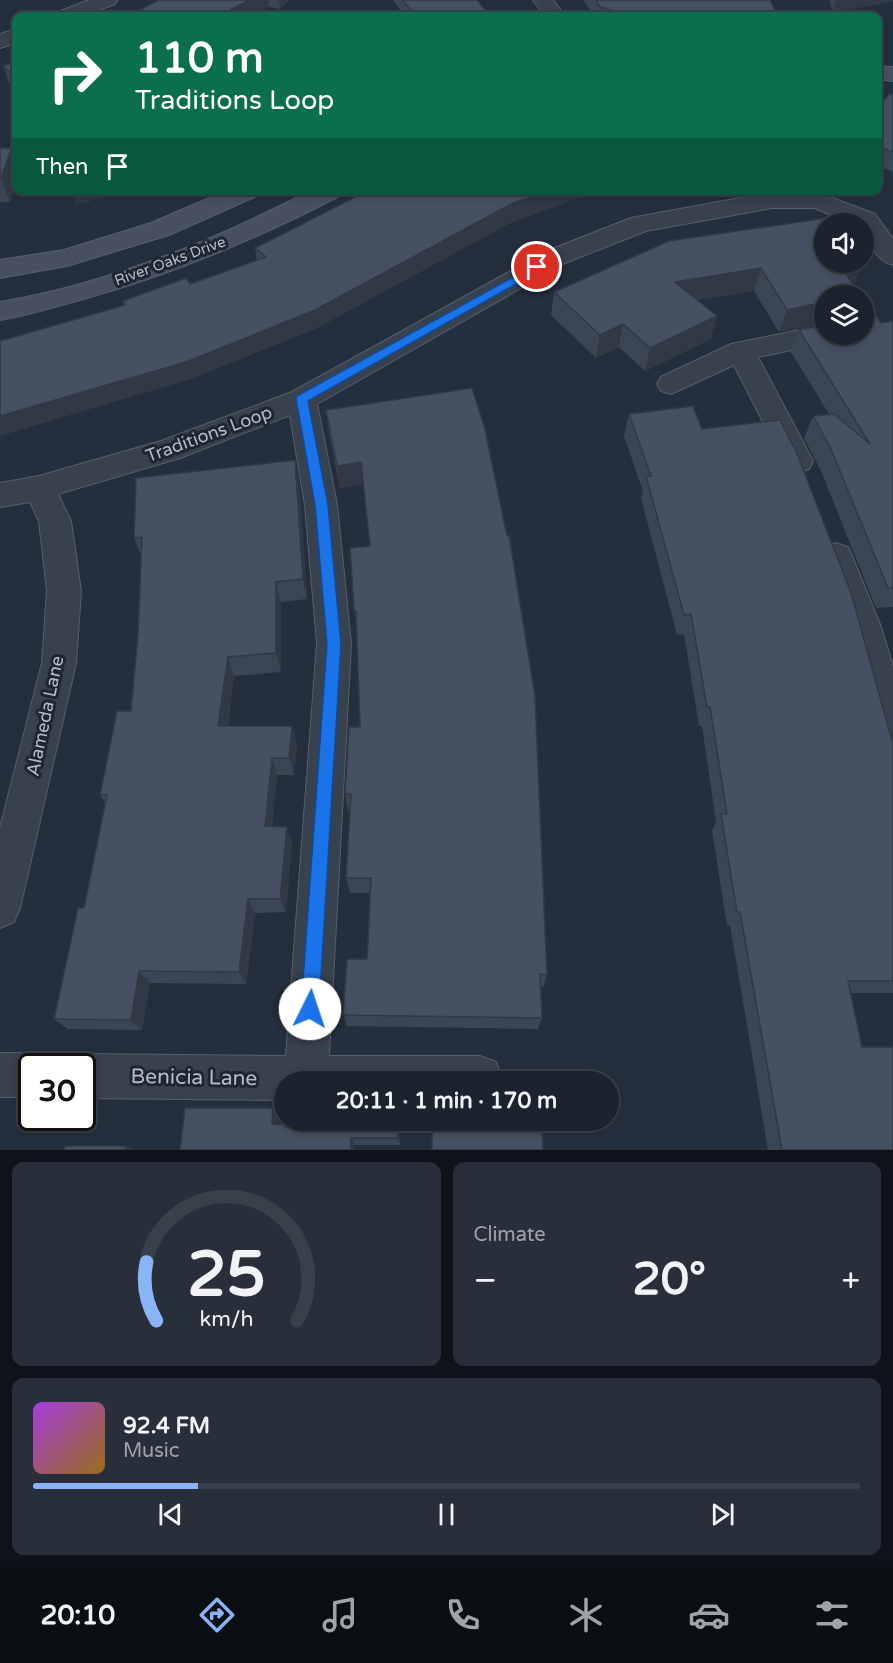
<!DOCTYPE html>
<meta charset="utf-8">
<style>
body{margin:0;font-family:"Varela Round",sans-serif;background:#282f3a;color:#f1f3f6;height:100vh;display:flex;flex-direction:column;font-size:22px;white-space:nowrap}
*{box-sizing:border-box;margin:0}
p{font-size:20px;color:#a0a4aa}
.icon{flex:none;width:33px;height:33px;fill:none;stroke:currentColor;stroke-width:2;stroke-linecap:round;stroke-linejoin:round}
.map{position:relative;height:1150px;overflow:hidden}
.drawer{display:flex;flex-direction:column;gap:12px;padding:12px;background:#0f1319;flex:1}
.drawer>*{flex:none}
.banner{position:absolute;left:12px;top:12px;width:870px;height:183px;border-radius:12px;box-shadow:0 3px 9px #0003,0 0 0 2px #39404a;background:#0b6e4f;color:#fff;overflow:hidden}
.fabs{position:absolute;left:814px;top:213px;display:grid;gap:12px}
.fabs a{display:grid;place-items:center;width:60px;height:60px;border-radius:50%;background:#1b232e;box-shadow:0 3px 9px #0003,0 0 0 2px #39404a;font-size:30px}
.speed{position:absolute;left:18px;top:1053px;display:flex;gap:12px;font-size:30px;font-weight:700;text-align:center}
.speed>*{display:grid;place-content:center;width:78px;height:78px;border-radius:50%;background:#1b232e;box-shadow:0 3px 9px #0003,0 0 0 2px #39404a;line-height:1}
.speed .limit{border:3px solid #111;border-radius:9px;background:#fff;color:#111}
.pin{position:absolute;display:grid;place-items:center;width:51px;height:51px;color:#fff;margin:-26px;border:3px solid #fff;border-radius:50%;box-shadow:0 2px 6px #0007}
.me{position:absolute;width:66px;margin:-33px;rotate:4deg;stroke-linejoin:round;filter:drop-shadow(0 0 4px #0008)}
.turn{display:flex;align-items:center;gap:21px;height:126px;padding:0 24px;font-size:27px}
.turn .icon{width:78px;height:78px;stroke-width:2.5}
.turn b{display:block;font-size:42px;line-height:51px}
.then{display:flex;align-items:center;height:57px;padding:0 24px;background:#0003;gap:12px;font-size:22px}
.big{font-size:45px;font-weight:800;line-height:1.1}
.drawer .card{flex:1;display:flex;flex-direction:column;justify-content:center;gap:9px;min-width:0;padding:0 21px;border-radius:12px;background:#282f3a}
.drawer .dial{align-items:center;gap:0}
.dial svg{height:156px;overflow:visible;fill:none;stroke:#39404a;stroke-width:7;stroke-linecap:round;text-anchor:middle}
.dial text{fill:#f1f3f6;stroke:none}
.song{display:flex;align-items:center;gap:18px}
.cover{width:72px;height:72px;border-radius:9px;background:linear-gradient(135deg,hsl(280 70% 55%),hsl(40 70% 35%))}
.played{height:6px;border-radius:3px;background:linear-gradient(90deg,#8ab4f8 20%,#39404a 20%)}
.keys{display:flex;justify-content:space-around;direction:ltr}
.heat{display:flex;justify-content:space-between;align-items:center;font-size:33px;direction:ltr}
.drawer .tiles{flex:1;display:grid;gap:12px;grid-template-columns:1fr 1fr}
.card:last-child{grid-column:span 2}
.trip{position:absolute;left:274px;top:1071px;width:345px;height:60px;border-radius:30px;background:#1b232e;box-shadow:0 3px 9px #0003,0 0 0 2px #39404a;font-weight:800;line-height:60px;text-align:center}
.menu{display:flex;height:96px;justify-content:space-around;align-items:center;background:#0b0e12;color:#a0a4aa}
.menu .icon{width:42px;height:42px}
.menu .current{color:#8ab4f8}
.menu b{font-size:27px;color:#f1f3f6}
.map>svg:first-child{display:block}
</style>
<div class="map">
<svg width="893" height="1150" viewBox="0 0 893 1150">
<rect width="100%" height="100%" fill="#242f3e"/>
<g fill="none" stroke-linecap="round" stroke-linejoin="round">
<defs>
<path id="street" d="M 89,0 L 118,0 L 115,4 L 83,16 L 55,16 L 58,12 Z
M 533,0 L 553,0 L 565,16 L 545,16 Z
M 16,29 L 16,43 L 0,48 L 0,34 Z
M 772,192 L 819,193 L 875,214 L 893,239 L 893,265 C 877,261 864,240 864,224 L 852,224 L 815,208 L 772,208 L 646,231 L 565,263 L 317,404 L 337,505 L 351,643 L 329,1056 L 480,1056 L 496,1062 L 502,1078 L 501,1082 L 285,1082 L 285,1100 L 82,1098 L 82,1066 L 64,1066 L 66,1060 L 82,1054 L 286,1056 L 317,643 L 305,505 L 290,415 L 180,458 L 58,494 L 71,521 L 81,591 L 76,663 L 20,908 L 14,922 L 0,928 L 0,828 L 42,663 L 47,591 L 39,521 L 30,502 L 0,507 L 0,483 L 39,476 L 161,441 L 292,392 L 547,251 L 631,218 Z
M 825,325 L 825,334 L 839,334 L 835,341 L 758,357 L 813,461 L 809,469 L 798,473 L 787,469 L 734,365 L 671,394 L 661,391 L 657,384 L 661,377 L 731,344 Z
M 836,543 L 848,547 L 852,556 L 881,627 L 893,667 L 893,744 L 880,740 L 875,728 L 847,627 L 820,556 L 824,547 Z
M 0,1053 L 32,1053 L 48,1059 L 51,1066 L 32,1066 L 32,1097 L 0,1097 Z"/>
<path id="secondary" d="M 878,66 L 893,67 L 893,81 L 878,79 Z
M 228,190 L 262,190 L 259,195 L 169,235 L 67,266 L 0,278 L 0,260 L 64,250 L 151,223 Z
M 312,190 L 344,190 L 341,195 C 257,239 171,275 80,300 C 54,307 27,316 0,320 L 0,302 C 108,284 215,240 312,190 Z"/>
</defs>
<!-- street casing -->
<use href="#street" stroke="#565f6c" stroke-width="2"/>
<!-- secondary casing -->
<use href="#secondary" stroke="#565f6c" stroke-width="2"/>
<!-- street -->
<use href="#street" fill="#38414e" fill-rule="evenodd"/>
<!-- secondary -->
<use href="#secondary" fill="#465061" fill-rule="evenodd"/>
</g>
<!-- wall -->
<path fill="#3b4654" d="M 159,0 L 289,0 L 280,9 L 269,7 L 252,16 L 127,16 Z
M 393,0 L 477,0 L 490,16 L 404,16 Z
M 583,0 L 770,0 L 778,16 L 594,16 Z
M 830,0 L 893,0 L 893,1 L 832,13 Z
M 16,61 L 16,89 L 9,83 L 3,66 Z
M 893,95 L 893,172 L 878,166 L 878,108 Z
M 0,148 L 10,202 L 1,202 L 0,204 Z
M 369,190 L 599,190 L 510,223 L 317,328 L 191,379 L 124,305 L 123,301 L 190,284 L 257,260 L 255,248 Z
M 669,241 L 825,262 L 863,262 L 855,282 L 852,283 L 825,296 L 825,323 L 779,332 L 754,291 L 697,300 L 711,339 L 645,371 L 619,347 L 596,358 L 551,315 L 554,292 Z
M 864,299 L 871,309 L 869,314 L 881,323 L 893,321 L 893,607 L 876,608 L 821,471 L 804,438 L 813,416 L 829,414 L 791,352 L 799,330 L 864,334 Z
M 472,388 L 547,975 L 543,987 L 540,986 L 542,1018 L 538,1029 L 347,1026 L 343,1015 L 367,959 L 370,893 L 350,893 L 346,878 L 350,811 L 348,811 L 345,794 L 360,727 L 357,631 L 354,611 L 370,546 L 363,484 L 340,488 L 329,433 L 326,410 Z
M 629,414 L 702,429 L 893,744 L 893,993 L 850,993 L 862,1047 L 893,1150 L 768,1150 L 730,925 L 727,926 L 712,830 L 716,822 L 702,726 L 699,726 L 684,634 L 677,635 L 641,498 L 643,491 L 624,436 Z
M 299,482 L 307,599 L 281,602 L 281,672 L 234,676 L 228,726 L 292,726 L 297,744 L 294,775 L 277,775 L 272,826 L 287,827 L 292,842 L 286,912 L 255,913 L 246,984 L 150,983 L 142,1030 L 68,1029 L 54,1019 L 84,908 L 105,803 L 100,795 L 131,711 L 138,634 L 141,556 L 134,538 Z
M 280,1115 L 279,1124 L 334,1125 L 335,1120 L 400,1120 L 400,1145 L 355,1145 L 355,1150 L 180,1150 Z"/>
<!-- shaded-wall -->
<path fill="#303945" d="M 250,0 L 268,0 L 269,7 L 252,16 L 218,16 Z
M 279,0 L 289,0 L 280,9 Z
M 836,0 L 893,0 L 893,1 L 832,13 Z
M 12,148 L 16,159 L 16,185 L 10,202 L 1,178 Z
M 71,190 L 134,190 L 76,205 Z
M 550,190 L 599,190 L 510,223 L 317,328 L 191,379 L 0,436 L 0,416 L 511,204 Z
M 847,262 L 863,262 L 855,282 L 830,286 L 839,264 Z
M 761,268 L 754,291 L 670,305 L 675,282 Z
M 825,302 L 825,323 L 779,332 L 787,310 Z
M 717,316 L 711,339 L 645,371 L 650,348 Z
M 623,324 L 619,347 L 596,358 L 600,335 Z
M 295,460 L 299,482 L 307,599 L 303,579 Z
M 361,462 L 363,484 L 340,488 L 337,466 Z
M 276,582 L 281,602 L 281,672 L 276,653 Z
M 228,657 L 234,676 L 225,744 L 218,726 Z
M 292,726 L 297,744 L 294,775 L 289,758 Z
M 272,758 L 277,775 L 271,842 L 265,826 Z
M 287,827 L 292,842 L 286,912 L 280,899 Z
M 248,899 L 255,913 L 246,984 L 239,972 Z
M 139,971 L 150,983 L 142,1030 L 131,1020 Z
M 273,1108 L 280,1115 L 279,1131 L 272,1124 Z
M 398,1120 L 400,1120 L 400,1145 L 398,1138 Z
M 351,1138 L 355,1145 L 355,1150 L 351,1150 Z
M 126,1146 L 133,1150 L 125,1150 Z"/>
<!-- building -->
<path fill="#455162" stroke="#303945" stroke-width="1.5" d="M 159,0 L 250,0 L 218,16 L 127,16 Z
M 403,0 L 477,0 L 490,16 L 444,16 L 410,10 Z
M 596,0 L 770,0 L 778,16 L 630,16 L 600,7 Z
M 16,61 L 16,78 L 3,66 Z
M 889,94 L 893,95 L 893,152 L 878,147 L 878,108 Z
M 0,148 L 12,148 L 1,178 L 0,178 Z
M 369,190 L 550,190 L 511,204 L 315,310 L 186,362 L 0,416 L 0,341 L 125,305 L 123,301 L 186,278 L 190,284 L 266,257 L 255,248 Z
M 833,217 L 838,224 L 825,224 L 825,262 L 847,262 L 839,264 L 861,296 L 825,296 L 825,302 L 787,310 L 761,268 L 675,282 L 717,316 L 650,348 L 623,324 L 600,335 L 554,292 L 669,241 Z
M 864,299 L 871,309 L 865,310 L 865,313 L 876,315 L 881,323 L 893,321 L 893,588 L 888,588 L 831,449 L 813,416 L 834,414 L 870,444 L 799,330 L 825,325 L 825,334 L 864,334 Z
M 472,388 L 485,429 L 507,536 L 509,535 L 535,696 L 547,975 L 540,974 L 542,1018 L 343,1015 L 347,959 L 367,959 L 371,878 L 346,878 L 351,794 L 345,794 L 349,727 L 360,727 L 356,611 L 354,611 L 350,548 L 370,546 L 361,462 L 337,466 L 326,410 Z
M 693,406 L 702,429 L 780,420 L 796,451 L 851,593 L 893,744 L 893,981 L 848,981 L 862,1047 L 893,1047 L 893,1150 L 782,1150 L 740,912 L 737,912 L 721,814 L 727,814 L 710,707 L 707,707 L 691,614 L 684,615 L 646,476 L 651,476 L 629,414 Z
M 295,460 L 303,579 L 276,582 L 276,653 L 228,657 L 218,726 L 292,726 L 289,758 L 272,758 L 265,826 L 287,827 L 280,899 L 248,899 L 239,972 L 139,971 L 131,1020 L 54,1019 L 78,908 L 84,908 L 107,795 L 100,795 L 117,711 L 131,711 L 138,634 L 142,537 L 134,538 L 136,478 Z
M 185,1108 L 273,1108 L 272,1124 L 334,1125 L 335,1120 L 398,1120 L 398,1138 L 351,1138 L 351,1150 L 180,1150 Z
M 432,1120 L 542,1120 L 543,1150 L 432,1150 Z
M 65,1146 L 126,1146 L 125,1150 L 64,1150 Z"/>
<!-- route -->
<path fill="#1a73e8" stroke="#114b97" stroke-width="1.5" d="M 537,264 L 541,265 L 541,270 L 308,401 L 328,505 L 341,644 L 319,1009 L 316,1016 L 310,1018 L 304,1016 L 301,1009 L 327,644 L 315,505 L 296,399 L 297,396 Z"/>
<g text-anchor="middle" stroke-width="6" stroke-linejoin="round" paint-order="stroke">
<!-- far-street labels -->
<g font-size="15" fill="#b4bcc9" stroke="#1d2633">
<text transform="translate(170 261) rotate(-20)" y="5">River Oaks Drive</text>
</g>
<!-- street labels -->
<g font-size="18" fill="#b4bcc9" stroke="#1d2633">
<text transform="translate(209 434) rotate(-20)" y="6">Traditions Loop</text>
<text transform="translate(45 716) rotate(-78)" y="6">Alameda Lane</text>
</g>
<!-- near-street labels -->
<g font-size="21" fill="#b4bcc9" stroke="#1d2633">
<text transform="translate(194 1077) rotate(1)" y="7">Benicia Lane</text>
</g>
</g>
</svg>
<div class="fabs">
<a><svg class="icon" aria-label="sound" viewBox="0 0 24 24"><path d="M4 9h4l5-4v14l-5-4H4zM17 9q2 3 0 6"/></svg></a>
<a><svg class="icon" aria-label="layers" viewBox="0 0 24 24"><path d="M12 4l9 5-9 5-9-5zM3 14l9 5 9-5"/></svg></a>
</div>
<div class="speed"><div class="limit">30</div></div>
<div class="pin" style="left:537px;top:267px;background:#d93025"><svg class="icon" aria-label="arrive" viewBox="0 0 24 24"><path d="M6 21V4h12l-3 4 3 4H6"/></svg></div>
<svg class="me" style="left:310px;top:1009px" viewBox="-20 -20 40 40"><circle r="19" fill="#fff"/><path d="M0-13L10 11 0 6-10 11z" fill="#1a73e8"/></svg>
<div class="trip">20:11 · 1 min · 170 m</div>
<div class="banner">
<div class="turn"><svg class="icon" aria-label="right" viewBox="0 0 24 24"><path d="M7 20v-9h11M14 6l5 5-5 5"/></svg><div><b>110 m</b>Traditions Loop</div></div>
<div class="then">Then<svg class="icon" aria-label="arrive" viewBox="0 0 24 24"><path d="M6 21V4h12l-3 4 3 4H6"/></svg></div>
</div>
</div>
<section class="drawer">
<div class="tiles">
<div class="card dial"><svg viewBox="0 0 100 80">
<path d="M14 69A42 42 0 1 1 86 69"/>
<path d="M14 69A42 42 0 0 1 9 39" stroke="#8ab4f8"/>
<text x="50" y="56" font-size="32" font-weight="700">25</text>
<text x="50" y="72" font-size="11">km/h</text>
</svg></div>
<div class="card"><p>Climate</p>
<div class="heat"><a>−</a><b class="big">20°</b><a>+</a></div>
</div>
<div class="card">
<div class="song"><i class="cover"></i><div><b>92.4 FM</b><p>Music</p></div></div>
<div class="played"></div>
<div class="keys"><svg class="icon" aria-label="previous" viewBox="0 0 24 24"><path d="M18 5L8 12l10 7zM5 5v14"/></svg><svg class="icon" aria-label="pause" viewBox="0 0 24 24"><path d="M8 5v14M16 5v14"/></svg><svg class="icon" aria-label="next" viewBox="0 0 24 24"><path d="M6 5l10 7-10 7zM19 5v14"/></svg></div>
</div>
</div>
</section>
<nav class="menu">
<b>20:10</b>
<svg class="icon current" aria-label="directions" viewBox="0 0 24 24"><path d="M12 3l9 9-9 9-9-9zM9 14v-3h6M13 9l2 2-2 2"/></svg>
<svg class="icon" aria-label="music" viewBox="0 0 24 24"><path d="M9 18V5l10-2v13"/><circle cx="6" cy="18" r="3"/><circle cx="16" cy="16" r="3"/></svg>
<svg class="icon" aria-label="phone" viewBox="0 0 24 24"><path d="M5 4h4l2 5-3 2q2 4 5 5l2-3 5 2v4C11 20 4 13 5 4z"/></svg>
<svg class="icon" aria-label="climate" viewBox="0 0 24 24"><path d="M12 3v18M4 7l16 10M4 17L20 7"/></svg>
<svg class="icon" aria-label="car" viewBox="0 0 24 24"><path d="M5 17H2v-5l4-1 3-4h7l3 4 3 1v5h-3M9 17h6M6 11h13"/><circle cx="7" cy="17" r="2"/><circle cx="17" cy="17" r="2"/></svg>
<svg class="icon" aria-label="filters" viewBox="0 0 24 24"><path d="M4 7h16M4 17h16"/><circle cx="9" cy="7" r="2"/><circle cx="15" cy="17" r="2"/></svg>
</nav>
